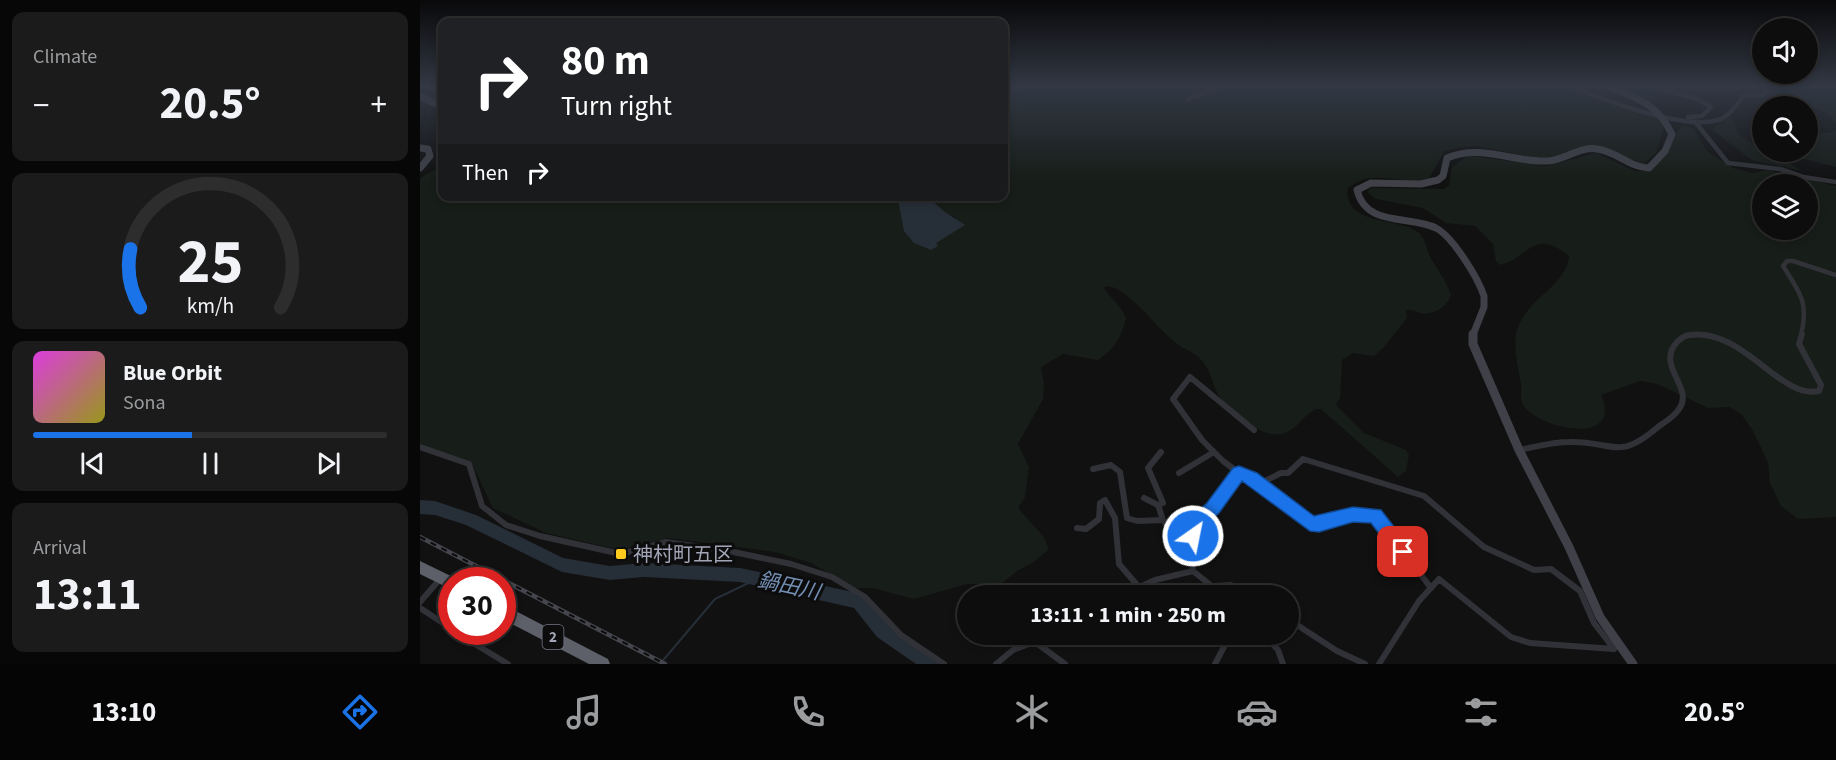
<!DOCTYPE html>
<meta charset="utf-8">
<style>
body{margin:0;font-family:"Source Sans 3","Noto Sans JP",sans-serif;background:#1b1b1c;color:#f1f3f6;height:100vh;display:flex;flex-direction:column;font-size:22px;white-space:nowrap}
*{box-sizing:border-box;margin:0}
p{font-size:20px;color:#9a9c9e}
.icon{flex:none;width:33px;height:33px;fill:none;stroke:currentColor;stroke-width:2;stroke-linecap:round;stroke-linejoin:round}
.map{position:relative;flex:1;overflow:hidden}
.panel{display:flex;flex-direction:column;gap:12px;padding:12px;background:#070708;width:420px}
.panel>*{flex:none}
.hud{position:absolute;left:18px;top:18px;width:570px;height:183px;border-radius:12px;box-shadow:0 3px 9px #0003,0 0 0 2px #2d2d2e;background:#202124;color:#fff;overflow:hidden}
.tools{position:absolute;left:1332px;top:18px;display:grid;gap:12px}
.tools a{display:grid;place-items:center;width:66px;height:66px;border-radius:50%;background:#0d0d0e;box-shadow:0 3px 9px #0003,0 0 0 2px #2d2d2e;font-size:30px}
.speed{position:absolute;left:18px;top:567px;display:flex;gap:12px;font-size:30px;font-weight:700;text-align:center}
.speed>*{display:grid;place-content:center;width:78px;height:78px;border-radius:50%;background:#0d0d0e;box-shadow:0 3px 9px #0003,0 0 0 2px #2d2d2e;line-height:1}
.speed .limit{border:9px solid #d22;background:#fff;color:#111}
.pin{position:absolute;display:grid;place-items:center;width:51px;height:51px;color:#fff;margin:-26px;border-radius:12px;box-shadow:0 3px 9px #0006}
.me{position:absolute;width:66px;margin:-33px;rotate:33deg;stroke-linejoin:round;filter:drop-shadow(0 0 4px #0008)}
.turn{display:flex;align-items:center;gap:21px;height:126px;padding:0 24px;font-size:27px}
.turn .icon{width:78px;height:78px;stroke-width:2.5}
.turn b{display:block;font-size:42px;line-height:51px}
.then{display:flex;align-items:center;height:57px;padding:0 24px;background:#0003;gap:12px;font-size:22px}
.big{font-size:45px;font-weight:700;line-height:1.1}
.panel .tile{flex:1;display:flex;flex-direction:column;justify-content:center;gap:9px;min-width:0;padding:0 21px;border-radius:12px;background:#1b1b1c}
.panel .dial{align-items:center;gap:0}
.dial svg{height:156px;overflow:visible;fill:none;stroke:#2d2d2e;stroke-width:7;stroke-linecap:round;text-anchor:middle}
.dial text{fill:#f1f3f6;stroke:none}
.song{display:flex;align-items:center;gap:18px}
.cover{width:72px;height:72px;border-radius:9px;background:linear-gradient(135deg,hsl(300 70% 55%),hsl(60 70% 35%))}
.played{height:6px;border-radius:3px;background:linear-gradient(90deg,#1a73e8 45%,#2d2d2e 45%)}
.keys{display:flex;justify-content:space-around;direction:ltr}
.heat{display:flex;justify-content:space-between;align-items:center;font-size:33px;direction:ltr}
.trip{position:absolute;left:537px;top:585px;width:342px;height:60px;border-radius:30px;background:#0d0d0e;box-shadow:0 3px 9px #0003,0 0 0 2px #2d2d2e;font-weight:700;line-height:60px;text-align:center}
.menu{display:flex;height:96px;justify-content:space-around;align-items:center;background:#050506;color:#9a9c9e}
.menu .icon{width:42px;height:42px}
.menu .active{color:#1a73e8}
.menu b{font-size:27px;color:#f1f3f6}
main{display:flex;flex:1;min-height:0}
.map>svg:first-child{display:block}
</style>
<main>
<section class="panel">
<div class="tile"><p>Climate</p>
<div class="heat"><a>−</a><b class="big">20.5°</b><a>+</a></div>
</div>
<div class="tile dial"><svg viewBox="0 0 100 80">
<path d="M14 69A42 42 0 1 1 86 69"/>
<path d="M14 69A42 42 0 0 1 9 39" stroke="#1a73e8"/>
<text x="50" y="56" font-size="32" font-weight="700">25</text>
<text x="50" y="72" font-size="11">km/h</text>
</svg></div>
<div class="tile">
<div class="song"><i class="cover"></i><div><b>Blue Orbit</b><p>Sona</p></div></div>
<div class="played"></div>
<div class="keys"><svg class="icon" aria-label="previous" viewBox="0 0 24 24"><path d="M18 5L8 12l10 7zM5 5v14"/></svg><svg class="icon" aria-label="pause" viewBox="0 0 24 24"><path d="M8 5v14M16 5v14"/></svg><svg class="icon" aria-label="next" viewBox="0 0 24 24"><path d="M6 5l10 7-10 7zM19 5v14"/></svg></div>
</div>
<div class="tile"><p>Arrival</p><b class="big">13:11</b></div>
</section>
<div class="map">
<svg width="1416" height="664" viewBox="0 0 1416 664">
<rect width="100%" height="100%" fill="#111112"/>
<!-- green -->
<path fill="#171d18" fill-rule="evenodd" d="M 584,87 L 1164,87 L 1161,88 L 1163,91 L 1237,114 L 1244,127 L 1236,153 L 1224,164 L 1181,147 L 1120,159 L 1057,146 L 1040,147 L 1024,152 L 1008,180 C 978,186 956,167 928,188 C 922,226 981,217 999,233 C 1005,238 1006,247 1009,254 C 1015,267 1027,281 1031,295 C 1028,305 1017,313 1005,314 C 998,314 993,309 986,310 L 987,318 L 964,347 L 954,356 L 933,353 L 922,360 L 920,398 L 916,405 L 944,433 L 986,450 L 989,455 L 986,471 L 978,477 L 901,409 C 884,407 877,439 851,434 C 837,432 804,407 798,394 C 792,383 791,371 782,361 C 776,353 768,351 760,346 C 739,332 711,289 687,286 L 684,288 C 691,299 701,305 706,318 C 702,336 694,350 678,360 L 643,354 L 621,367 L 624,385 L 623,399 L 598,444 L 609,467 L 605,497 L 598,508 L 623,536 L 629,549 L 614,562 L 597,571 L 581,584 L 547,584 L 494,599 L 453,588 L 434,588 L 391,563 L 355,552 L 248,538 L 200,550 L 126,533 L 73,508 L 52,464 L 0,448 L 0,178 L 22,166 L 22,196 L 481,197 L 478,200 L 494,243 C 517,249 522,235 537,219 L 525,212 L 508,197 L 584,196 Z
M 1197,87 L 1229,87 L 1238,93 L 1239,100 L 1231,103 Z
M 1240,87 L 1336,87 L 1337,89 L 1268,95 Z
M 1349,87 L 1416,87 L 1416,124 C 1403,101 1375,108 1353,103 Z
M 1312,116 L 1318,134 L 1335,145 L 1342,144 L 1342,152 L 1388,152 L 1388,132 L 1409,133 L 1416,130 L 1416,167 L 1361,153 L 1354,154 L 1355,156 L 1383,171 L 1332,160 L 1292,130 L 1296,125 Z
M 1262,125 L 1274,129 L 1287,151 L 1313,168 L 1333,173 L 1348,170 L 1416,186 L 1416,517 L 1378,519 L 1361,506 L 1350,483 L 1348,462 L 1332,429 L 1321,414 L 1309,407 L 1288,408 L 1238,384 L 1220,381 L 1181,395 C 1205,449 1110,428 1102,402 C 1100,396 1102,389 1101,384 C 1098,369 1094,349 1096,334 C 1097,327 1104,315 1109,309 C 1121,294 1148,278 1149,256 C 1113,227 1109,258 1080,265 L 1076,261 L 1073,244 L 1055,226 L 1026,223 L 1003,208 L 956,199 L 947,192 L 951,188 L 1024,189 L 1029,185 L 1032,167 L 1044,158 L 1051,156 L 1127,166 L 1176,153 L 1215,171 L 1232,171 ZM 1342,184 L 1388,184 L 1388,230 L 1342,230 Z"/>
<!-- water -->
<path fill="#262e37" d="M 481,197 L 508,197 L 525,212 L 545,225 L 516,243 L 518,246 L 511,250 L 494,243 L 484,231 L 478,200 Z"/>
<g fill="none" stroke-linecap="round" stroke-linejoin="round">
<!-- stream -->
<path stroke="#262e37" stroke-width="2" d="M 240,664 L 295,599 L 337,579"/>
<!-- river -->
<path fill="#262e37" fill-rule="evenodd" d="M 0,500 L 15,501 L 56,515 L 143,558 L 190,566 L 224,563 L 320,568 L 438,593 L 443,596 L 469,625 L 516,658 L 518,664 L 496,664 L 457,637 L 434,608 L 320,582 L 224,577 L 190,580 L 142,572 L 46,525 L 15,515 L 0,514 Z"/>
<!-- street-far1 -->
<path stroke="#313238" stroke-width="4.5" d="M 1152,87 C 1185,100 1267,132 1301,119 C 1311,115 1317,103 1324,96 L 1342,95 L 1347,91 L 1344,87
M 1233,87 L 1278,99 L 1291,107 L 1282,116 L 1268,117
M 768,99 L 800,87
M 1276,123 L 1308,163 L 1360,169 L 1383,177 L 1416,182
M 1381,335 C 1389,302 1380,293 1363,266 L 1367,261 L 1373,261 L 1416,275"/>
<!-- street -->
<path stroke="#313238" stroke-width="6" d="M 834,430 L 770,377 L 753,399 L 782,440 L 803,461 L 819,473 L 832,478 L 890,523 L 899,525 L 933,515 L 955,515 L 1011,588
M 0,447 L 49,464 L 62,506 L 86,525 L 120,536 L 201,554 L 246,542 L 304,550 L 371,564 L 412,577 L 445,597 L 481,635 L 524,664
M 1099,450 C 1115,447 1133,442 1149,442 C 1194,441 1197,462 1238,427 C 1245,422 1255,416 1259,409 C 1275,388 1235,366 1257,342 C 1261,338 1264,336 1269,335 C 1323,327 1360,400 1399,391 L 1401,385 L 1379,344 L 1382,334
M 673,469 L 691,465 L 700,472 L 707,518 L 717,521 L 743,520 L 753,535 L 770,546
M 759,473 L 794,452
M 839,484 L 861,473 L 868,473 L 883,459 L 1004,496 L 1064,547 L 1114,570 L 1131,569 L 1160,591 L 1174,623 L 1194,649
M 724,498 L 738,505 L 743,520
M 738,505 L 743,503 L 728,468 L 741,452
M 657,528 L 666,529 L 679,519 L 680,503 L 685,500 L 695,518 L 699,564 L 718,586
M 795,589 L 796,586 L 811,585 L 830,596
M 700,596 L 735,580 L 773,571
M 804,596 L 773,571 L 770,546 L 773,527 L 793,508 L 819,473
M 0,602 L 21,578
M 0,608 L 32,629
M 868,619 L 917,651 L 945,664
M 35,632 L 88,664
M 843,634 L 858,650 L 863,664
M 50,642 L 60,632
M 615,642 L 645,664
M 576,664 L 593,650 L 635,634
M 795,664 L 805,645 L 817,634
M 959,664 L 999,601 L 1019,579 L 1091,637 L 1110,643 L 1194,649"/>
<!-- secondary-far1 -->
<path stroke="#3f4048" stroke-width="7" d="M 0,96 L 22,107
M 0,148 L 8,149 L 10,156 L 0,168
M 1053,335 L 1064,307 L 1064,296 C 1058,278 1033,237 1016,228 C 988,215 946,227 937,190 L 951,183 L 1001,184 L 1018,180 L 1023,176 L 1027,158 C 1062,143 1093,163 1128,161 C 1145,160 1160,146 1177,149 C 1196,151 1209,167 1229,168 L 1245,151 L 1252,134 C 1237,104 1219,99 1190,87"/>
<!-- secondary -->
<path stroke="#3f4048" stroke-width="9" d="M 1053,334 L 1053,344 L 1099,450 L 1149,547 L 1180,617 L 1213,664"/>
<!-- highway -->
<path fill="#5d5f69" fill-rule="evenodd" d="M 0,561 L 37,579 L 32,580 L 32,590 L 0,574 Z
M 82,604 L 188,659 L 190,664 L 169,664 L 82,619 Z"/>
<defs>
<path id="rail" d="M 0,537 L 245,664"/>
</defs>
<!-- rail casing -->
<use href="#rail" stroke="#44454d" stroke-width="4.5"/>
<!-- rail -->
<use href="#rail" stroke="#0c0c0d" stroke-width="2" stroke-dasharray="6" stroke-linecap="butt"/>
</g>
<!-- sky -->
<linearGradient id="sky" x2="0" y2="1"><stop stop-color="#09090a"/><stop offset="0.48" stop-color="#323844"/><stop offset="1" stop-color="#323844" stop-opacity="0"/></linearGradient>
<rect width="1416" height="180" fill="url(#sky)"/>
<!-- route -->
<path fill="#1a73e8" stroke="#114b97" stroke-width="1.5" d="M 819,466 L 837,473 L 894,516 L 933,507 L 961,510 L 989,546 L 991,552 L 989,557 L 983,560 L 977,557 L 951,523 L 933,522 L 899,532 L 890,531 L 822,481 L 799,513 L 781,530 L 779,541 L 773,544 L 767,541 L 765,536 L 767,521 L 787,503 L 813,468 Z"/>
<!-- markers -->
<rect fill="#ffcb1c" stroke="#0c0c0d" stroke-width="2" x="195" y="548" width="12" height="12" rx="3"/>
<g text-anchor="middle" stroke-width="6" stroke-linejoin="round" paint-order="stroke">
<!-- shield labels -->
<rect fill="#0c0c0d" stroke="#747783" stroke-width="1.5" x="122.5" y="625" width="21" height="24" rx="4.5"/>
<g font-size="15" font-weight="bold" fill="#a1a5b5">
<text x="133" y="642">2</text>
</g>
<!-- near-poi labels -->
<g font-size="20" fill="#a1a5b5" stroke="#0c0c0d" text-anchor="start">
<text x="213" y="561">神村町五区</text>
</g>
<!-- near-water labels -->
<g font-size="21" font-style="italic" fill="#738fb4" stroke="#0c0c0d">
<text transform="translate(369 586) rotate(12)" y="7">鍋田川</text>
</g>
</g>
</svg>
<div class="tools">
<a><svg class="icon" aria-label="sound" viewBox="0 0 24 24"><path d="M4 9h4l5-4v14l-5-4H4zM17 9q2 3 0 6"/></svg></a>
<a><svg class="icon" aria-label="search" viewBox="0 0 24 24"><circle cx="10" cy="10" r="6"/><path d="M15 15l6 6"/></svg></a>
<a><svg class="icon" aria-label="layers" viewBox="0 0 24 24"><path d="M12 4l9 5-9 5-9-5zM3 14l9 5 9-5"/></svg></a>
</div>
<div class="speed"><div class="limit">30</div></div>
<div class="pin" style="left:983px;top:552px;background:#d93025"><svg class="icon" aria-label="arrive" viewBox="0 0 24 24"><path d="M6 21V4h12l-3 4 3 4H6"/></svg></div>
<svg class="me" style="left:773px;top:536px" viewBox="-20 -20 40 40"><circle r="17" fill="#1a73e8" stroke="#fff" stroke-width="3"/><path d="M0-11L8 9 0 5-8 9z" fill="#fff"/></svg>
<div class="trip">13:11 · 1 min · 250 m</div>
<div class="hud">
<div class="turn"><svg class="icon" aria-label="right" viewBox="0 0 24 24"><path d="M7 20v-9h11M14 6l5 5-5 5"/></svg><div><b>80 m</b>Turn right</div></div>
<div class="then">Then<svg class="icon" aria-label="right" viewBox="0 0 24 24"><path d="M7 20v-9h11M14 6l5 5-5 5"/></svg></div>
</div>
</div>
</main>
<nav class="menu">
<b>13:10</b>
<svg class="icon active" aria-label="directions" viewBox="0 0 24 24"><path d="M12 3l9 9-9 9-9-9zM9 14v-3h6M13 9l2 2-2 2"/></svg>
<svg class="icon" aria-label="music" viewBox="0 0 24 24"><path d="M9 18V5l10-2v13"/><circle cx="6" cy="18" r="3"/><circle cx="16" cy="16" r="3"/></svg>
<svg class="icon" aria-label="phone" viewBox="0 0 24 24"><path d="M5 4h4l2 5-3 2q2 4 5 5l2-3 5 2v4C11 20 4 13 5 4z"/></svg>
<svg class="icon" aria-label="climate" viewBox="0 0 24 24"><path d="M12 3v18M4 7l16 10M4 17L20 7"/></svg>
<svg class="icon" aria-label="car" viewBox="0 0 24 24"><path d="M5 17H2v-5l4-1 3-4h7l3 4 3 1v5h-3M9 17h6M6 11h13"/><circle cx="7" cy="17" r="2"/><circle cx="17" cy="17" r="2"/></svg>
<svg class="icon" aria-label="filters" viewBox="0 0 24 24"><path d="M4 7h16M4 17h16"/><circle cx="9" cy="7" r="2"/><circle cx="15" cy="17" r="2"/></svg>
<b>20.5°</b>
</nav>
